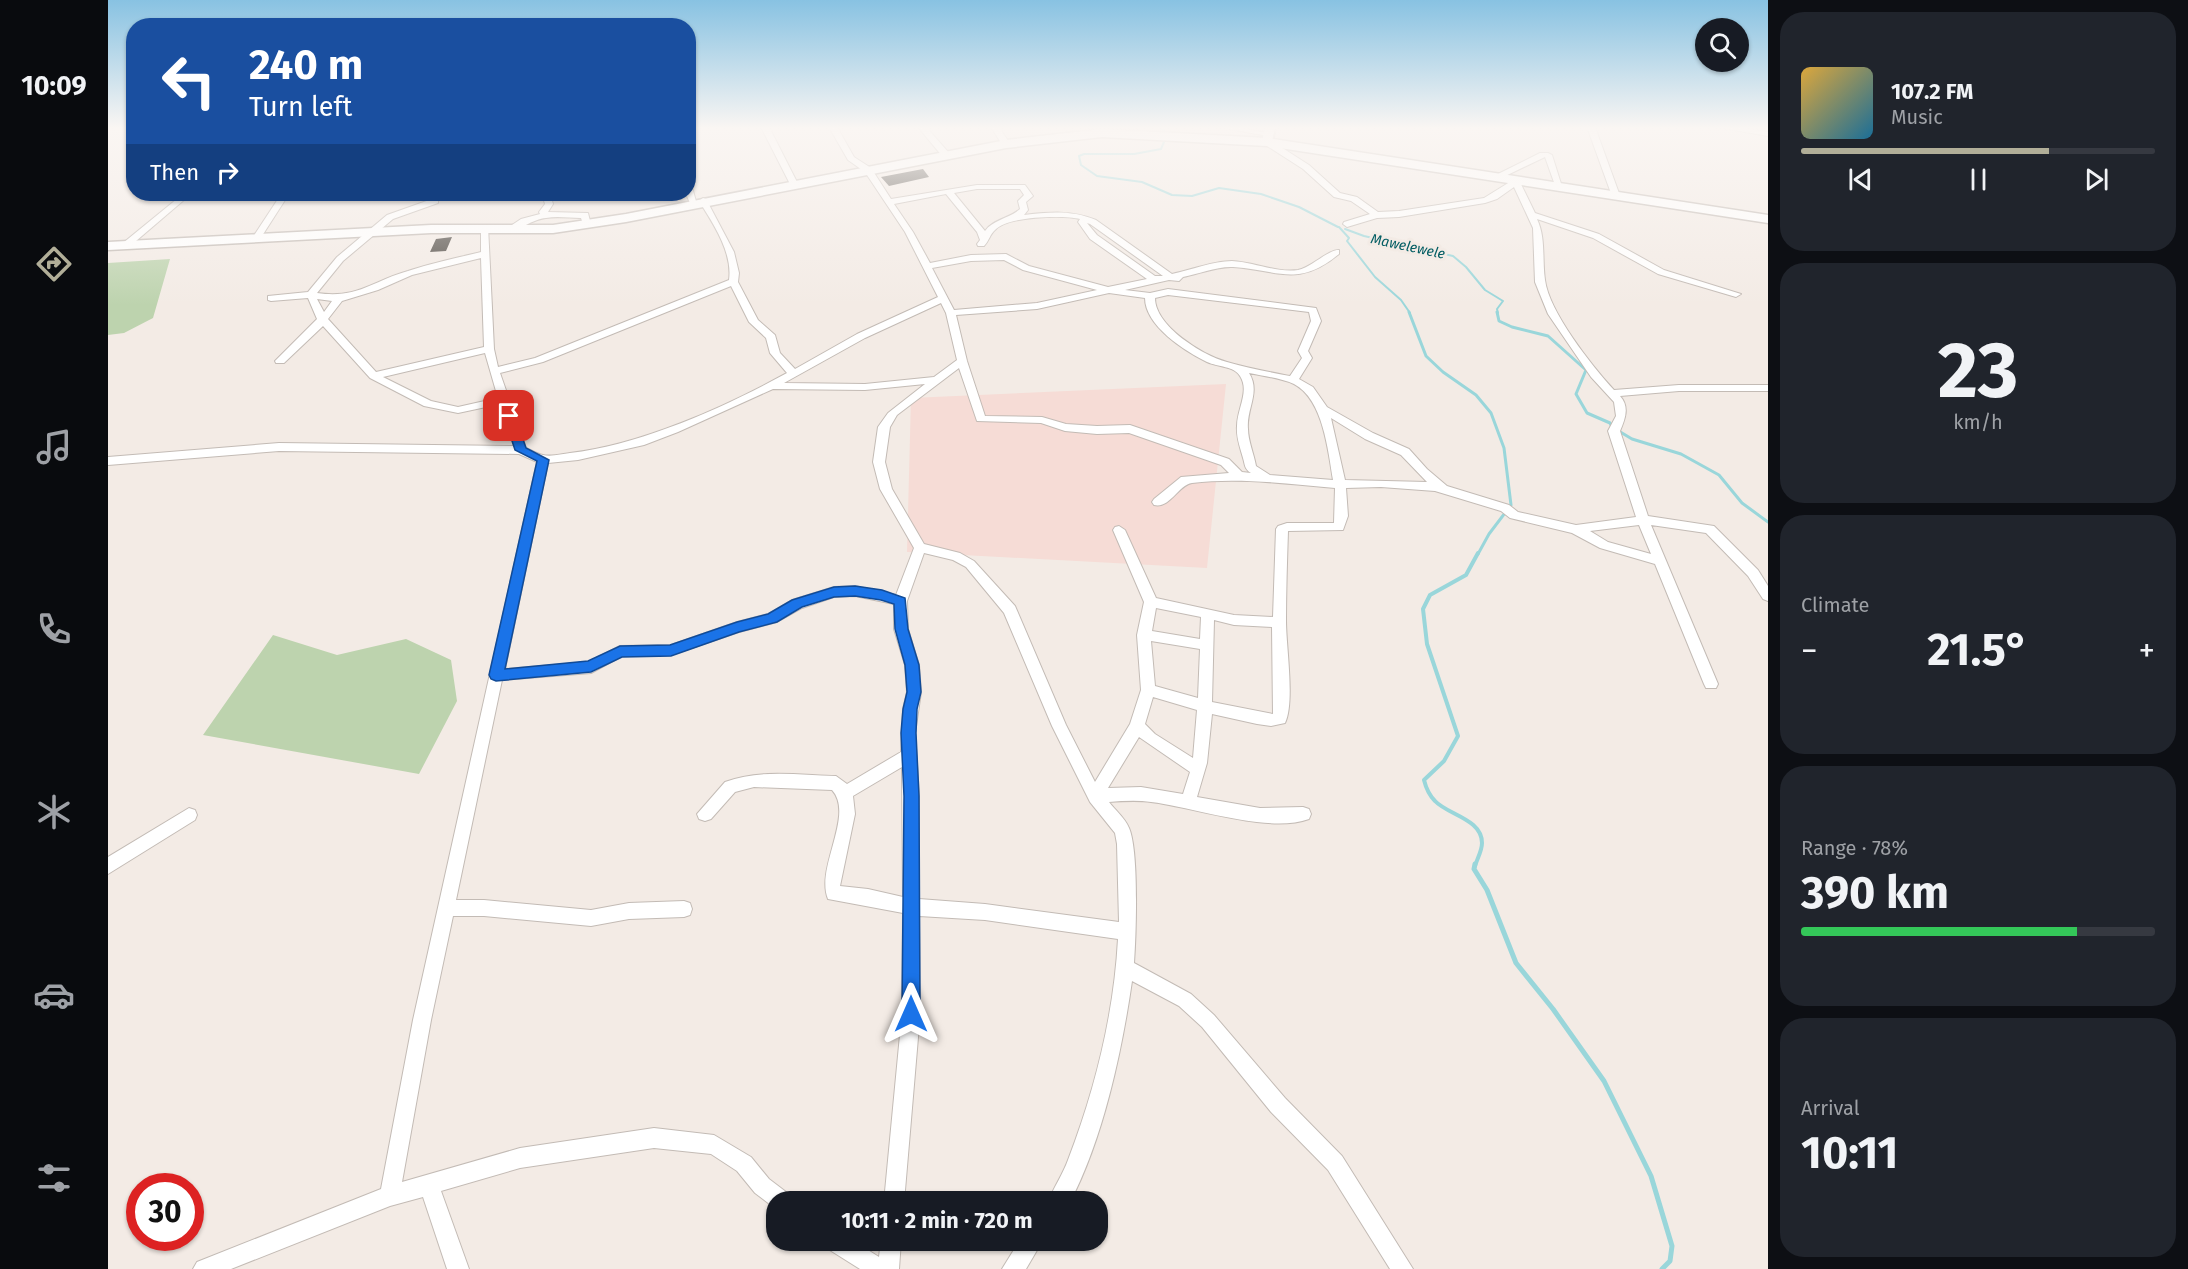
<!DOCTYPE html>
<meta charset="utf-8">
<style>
body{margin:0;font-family:"Fira Sans",sans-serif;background:#20242c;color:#f1f3f6;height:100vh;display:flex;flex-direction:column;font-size:22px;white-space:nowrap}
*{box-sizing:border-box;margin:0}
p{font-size:20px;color:#9ea1a6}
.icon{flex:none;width:33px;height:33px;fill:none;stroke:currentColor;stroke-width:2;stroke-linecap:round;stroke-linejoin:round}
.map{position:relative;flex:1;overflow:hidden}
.side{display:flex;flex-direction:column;gap:12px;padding:12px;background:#0d0f14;width:420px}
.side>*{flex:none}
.top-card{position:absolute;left:18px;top:18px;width:570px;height:183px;border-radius:24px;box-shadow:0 2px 4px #0004;background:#1a4fa0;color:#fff;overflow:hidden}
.controls{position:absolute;left:1587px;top:18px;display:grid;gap:12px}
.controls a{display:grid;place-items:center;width:54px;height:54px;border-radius:50%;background:#171b24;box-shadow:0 2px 4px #0004;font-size:30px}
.speed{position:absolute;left:18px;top:1173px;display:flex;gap:12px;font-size:30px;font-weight:700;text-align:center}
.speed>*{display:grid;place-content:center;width:78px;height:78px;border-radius:50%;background:#171b24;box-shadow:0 2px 4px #0004;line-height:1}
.speed .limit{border:9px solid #d22;background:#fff;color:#111}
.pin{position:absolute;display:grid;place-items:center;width:51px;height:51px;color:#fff;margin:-26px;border-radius:12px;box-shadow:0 3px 9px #0006}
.me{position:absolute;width:66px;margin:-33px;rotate:0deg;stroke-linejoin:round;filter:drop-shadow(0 0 4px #0008)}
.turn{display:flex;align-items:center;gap:21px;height:126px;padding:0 24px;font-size:27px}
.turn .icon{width:78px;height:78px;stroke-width:2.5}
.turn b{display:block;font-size:42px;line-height:51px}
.then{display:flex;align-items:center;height:57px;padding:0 24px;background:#0003;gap:12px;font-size:22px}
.big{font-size:45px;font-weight:700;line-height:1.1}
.side .tile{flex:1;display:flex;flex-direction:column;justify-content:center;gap:9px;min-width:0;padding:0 21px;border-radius:24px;background:#20242c}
.side .dial{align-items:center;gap:0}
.dial b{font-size:78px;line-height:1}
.song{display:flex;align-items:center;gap:18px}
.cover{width:72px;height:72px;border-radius:9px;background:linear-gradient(135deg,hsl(40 70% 55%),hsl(200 70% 35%))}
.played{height:6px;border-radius:3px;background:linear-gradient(90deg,#b1ae98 70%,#363941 70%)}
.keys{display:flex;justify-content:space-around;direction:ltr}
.heat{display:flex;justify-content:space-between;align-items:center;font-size:33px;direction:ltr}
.charge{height:9px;border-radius:4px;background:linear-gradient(90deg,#34c759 78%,#363941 0)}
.trip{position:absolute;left:658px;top:1191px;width:342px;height:60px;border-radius:24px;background:#171b24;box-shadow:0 2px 4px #0004;font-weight:700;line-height:60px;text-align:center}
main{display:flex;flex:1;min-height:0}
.tabs{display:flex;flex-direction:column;width:108px;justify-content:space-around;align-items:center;background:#090b0e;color:#9ea1a6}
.tabs .icon{width:42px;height:42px}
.tabs .active{color:#b1ae98}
.tabs b{font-size:27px;color:#f1f3f6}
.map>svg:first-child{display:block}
</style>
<main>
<nav class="tabs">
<b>10:09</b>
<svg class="icon active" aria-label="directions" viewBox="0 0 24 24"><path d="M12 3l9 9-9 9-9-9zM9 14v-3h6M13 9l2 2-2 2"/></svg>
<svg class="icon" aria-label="music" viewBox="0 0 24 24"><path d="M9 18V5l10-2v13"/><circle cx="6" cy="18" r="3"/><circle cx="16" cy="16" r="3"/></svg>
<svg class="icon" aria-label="phone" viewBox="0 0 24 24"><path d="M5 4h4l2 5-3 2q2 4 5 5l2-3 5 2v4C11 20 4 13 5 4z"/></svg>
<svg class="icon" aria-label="climate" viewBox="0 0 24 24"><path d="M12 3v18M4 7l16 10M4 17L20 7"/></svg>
<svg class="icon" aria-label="car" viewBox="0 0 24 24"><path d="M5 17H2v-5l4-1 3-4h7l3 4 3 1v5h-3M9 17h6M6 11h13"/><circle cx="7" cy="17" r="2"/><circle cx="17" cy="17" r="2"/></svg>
<svg class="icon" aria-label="filters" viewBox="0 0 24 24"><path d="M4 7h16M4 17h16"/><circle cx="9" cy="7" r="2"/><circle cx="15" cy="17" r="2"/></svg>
</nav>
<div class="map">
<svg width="1660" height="1269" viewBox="0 0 1660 1269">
<rect width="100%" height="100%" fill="#f3ebe5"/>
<!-- medical -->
<path fill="#f6dcd6" d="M 1118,384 L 1099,568 L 799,552 L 803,398 Z"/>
<!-- green -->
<path fill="#bdd3ae" d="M 62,259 L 45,318 L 16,333 L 0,335 L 0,263 Z
M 165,635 L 229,655 L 298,639 L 343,660 L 349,701 L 311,774 L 95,735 Z"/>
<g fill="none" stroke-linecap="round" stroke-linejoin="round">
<!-- stream-far3 -->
<path stroke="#99d6da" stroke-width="2" d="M 1047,127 L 1056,130 L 1059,135 L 1053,149 L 1026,154 L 976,154 L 971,156 L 973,165 L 989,176 L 1034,182 L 1064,195 L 1084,196 L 1111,188 L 1153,194 L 1191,207 L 1230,227
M 1231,227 L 1241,238 L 1239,241 L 1267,277 L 1293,300 L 1302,313
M 1237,229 L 1256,236 L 1345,256 L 1358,267 L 1377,290 L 1395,301 L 1389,309 L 1390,313"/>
<!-- stream-far2 -->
<path stroke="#99d6da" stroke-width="3" d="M 1301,312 L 1318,356 L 1335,372 L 1368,395 L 1383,413 L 1396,448 L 1403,505 L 1381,534 L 1370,554
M 1389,312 L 1391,321 L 1404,327 L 1440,336 L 1478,370 L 1468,394 L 1479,413 L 1502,423 L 1504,427 L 1524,439 L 1573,454 L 1611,475 L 1634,503 L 1660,522"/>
<!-- stream-far1 -->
<path stroke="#99d6da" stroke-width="4" d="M 1367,866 C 1369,859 1374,851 1374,843 C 1374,819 1340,815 1327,801 C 1321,795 1318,788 1316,780 L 1336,761 L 1350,736 L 1319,644 L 1315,609 L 1322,595 L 1358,575 L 1370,553"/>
<!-- stream -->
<path stroke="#99d6da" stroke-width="5" d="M 1367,864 L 1366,869 L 1379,890 L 1408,963 L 1445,1009 L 1496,1081 L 1543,1176 L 1564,1246 L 1562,1261 L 1554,1269"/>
</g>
<!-- building -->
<path fill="#504b45" d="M 815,169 L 821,177 L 781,186 L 773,177 Z
M 344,237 L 338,251 L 322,252 L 328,239 Z"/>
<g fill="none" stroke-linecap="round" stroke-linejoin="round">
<defs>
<path id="minor" d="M 653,127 L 661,127 L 690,184 L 689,186 L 682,184 Z
M 721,127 L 729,127 L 746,157 L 763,168 L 783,199 L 869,185 L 917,185 L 925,196 L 918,202 L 920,210 L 916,215 C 942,212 964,210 988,220 L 1064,274 C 1083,270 1105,261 1124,261 C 1146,262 1168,273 1190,270 C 1204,267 1221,249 1231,250 L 1231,254 C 1190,288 1171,270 1125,267 C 1110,266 1090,274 1075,277 L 1071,281 L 1061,280 L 1017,290 L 1042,293 L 1060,289 L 1208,308 L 1213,321 L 1200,351 L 1204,358 L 1191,379 L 1205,387 L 1219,407 L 1265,433 L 1301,449 L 1319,469 L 1339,486 L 1401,505 L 1410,512 L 1468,525 L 1528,517 L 1500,431 L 1508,416 L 1506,402 L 1483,377 L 1440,314 L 1427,282 L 1425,228 L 1406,187 L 1389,199 L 1377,203 L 1291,217 L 1269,218 L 1239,227 L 1235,224 L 1236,222 L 1262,214 L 1243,201 L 1226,197 L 1195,169 L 1156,144 L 1156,140 L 1162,140 L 1201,165 L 1232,193 L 1249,197 L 1270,212 L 1291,211 L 1376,198 L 1405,180 L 1411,180 L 1427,213 L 1491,234 L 1556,270 L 1633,294 L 1628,297 L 1550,274 L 1485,238 L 1429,219 C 1438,238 1434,260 1437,280 C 1441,312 1484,366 1506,390 L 1571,385 L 1660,385 L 1660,391 L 1571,391 L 1512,396 C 1522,407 1517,419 1512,431 L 1540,516 L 1606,526 L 1650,570 L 1660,586 L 1660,601 L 1655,599 L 1640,576 L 1598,533 L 1543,525 L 1610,684 L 1608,688 L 1598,688 L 1596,684 L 1547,564 L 1492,548 L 1464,533 L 1402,518 L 1393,511 L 1327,491 L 1273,487 L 1238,488 L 1240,516 L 1235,530 L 1180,531 C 1179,561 1178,591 1178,621 C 1178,646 1187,703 1177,723 L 1163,726 L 1149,724 L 1104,714 L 1099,763 L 1089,797 L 1152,808 L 1195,807 L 1201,809 L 1203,814 L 1201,819 C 1160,834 1086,807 1043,802 C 1029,800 1015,801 1001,802 C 1007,810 1017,818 1021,828 C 1031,851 1028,935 1026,963 L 1083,994 L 1106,1015 L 1177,1098 L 1234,1156 L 1305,1269 L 1282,1269 L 1220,1170 L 1163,1112 L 1094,1027 L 1071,1006 L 1024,981 C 1014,1051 995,1139 962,1202 L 940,1202 C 946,1187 955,1174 960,1160 C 987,1090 1006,1013 1010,939 L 877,920 L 811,916 L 812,1014 L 796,1202 L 776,1202 L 794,1014 L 795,913 L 720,899 C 707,868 747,815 724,790 L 646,787 L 627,792 L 603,819 L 597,821 L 591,819 L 589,814 L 617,782 C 652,769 690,775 728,776 L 739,784 L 793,752 L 795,709 L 799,692 L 797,665 L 786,629 L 786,604 L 747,596 L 726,597 L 694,608 L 669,622 L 631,632 L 563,655 L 514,656 L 483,673 L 394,680 L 348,900 L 376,900 L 483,910 L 521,903 L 576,901 L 582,903 L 584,909 L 582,915 L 576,917 L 521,919 L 483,926 L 376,916 L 345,916 L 323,1020 L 294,1182 L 412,1148 L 546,1128 L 606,1135 L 643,1157 L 661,1179 L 682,1195 L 685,1202 L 669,1202 L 668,1209 L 647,1193 L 629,1171 L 603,1154 L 546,1148 L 412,1168 L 333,1191 L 361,1269 L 339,1269 L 315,1197 L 282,1206 L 123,1269 L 85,1269 L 89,1262 L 273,1189 L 305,1020 L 429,462 L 411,454 L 171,451 L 0,465 L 0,457 L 171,443 L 406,446 L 392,404 L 350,413 L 316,406 L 262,378 L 215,326 L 176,363 L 168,363 L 167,361 L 209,319 L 200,298 L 163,301 L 160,300 L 160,296 L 200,292 L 229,257 L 279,215 L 327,198 L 330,199 L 330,203 L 285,219 L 235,261 L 209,293 C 250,299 264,281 300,271 C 324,263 349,258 373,252 L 373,228 L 380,226 L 386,349 L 390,367 L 427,358 L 621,280 C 625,253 605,223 591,201 L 595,198 L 598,199 L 626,252 L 631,273 L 630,282 L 650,320 L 667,335 L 672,353 L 687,369 L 749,334 L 830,297 L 797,232 L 757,172 L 740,160 ZM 869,189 L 912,189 L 916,195 L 910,201 L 912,209 C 902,218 884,220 877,231 L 846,193 ZM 838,194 L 869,232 L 872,240 L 869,244 L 870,246 L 876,246 C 881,241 882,234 887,230 C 899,216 955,215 972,219 L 970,222 L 982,239 L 1039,279 L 1000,287 L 921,266 L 898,254 L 863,255 L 822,263 L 805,232 L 786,204 ZM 979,223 L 982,224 L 1055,276 L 1047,276 L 989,235 ZM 373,258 L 376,347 L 268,372 L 220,319 L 234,301 L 270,290 L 304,275 ZM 896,260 L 915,270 L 989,290 L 929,303 L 846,310 L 824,268 L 863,261 ZM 623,286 L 641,322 L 658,338 L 662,353 L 679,373 C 617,407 533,445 462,453 C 454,454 443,457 435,455 C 429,454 423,450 418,448 L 392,373 L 435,362 ZM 1001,293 L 1037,298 C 1037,326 1077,351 1099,362 C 1110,367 1126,366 1132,376 C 1142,391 1129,409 1129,426 C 1128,437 1132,447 1135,458 C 1137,464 1136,469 1143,473 L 1134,472 L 1121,459 L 1022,425 L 989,426 L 958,424 L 934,417 L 877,416 L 859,361 L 848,315 L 929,309 ZM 1060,295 L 1201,312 L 1203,321 L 1190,351 L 1194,358 L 1182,376 C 1161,372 1139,368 1119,362 C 1094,355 1047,326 1047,298 ZM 209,299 L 224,301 L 216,312 ZM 833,303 L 838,313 L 849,360 L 826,377 L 757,384 L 676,383 L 757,338 ZM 377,353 L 390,398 L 350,407 L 323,401 L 275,377 ZM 851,368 L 869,421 L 933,423 L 957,431 L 989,434 L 1021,433 L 1113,465 L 1121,473 L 1073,477 L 1046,499 L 1044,502 L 1046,505 C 1062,509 1070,485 1084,483 C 1131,477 1179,484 1227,488 L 1226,523 L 1179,523 L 1170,526 L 1168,529 L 1165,617 L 1126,615 L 1048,598 L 1017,530 L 1011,526 L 1007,527 L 1005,530 L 1036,602 L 1029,635 L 1033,690 L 1022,724 L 987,782 L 958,725 L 907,606 L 866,561 L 852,553 L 816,544 L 784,489 L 777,462 L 782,427 L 789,415 ZM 1141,373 C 1155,376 1173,378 1186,384 C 1215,399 1220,450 1225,480 L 1162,475 L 1148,466 C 1146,454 1140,441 1140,429 C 1138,409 1153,392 1141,373 ZM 817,384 L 780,413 L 770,427 L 765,462 L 772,489 L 806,548 L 788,595 L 747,586 L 726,587 L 684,600 L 660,614 L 629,622 L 563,645 L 512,646 L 481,662 L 397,669 L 440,463 L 470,460 L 536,445 L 570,432 L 665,389 L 757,390 ZM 1223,418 L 1257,439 L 1293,455 L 1319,482 L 1237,480 ZM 1531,525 L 1543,554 L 1500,542 L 1482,531 ZM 816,553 L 845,560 L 858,567 L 896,613 L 944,726 L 982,802 L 1007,833 L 1009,844 L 1011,922 L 877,904 L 811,899 L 811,796 L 807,733 L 813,692 L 811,665 L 800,629 L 799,601 ZM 1048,608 L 1093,617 L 1092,639 L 1044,631 ZM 1106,620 L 1126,625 L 1164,627 L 1165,714 L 1104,702 ZM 1043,641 L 1092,649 L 1090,698 L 1047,686 ZM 1045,697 L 1089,710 L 1085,758 L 1047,734 L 1037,724 ZM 1031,737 L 1082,772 L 1075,794 L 1033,787 L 1000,788 ZM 794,767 L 795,897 L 760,889 L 732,886 L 747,814 L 745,796 Z
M 810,127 L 818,127 L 841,153 L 841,157 L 835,157 Z
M 883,127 L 891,127 L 902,144 L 901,146 L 895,146 Z
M 1110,127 L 1128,127 L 1164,134 L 1160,136 Z
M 1479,127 L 1487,127 L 1512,196 L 1511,198 L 1504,196 Z
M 1609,127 L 1627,127 L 1660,132 L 1660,136 Z
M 1432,153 L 1440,153 L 1444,155 L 1455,190 L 1448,188 L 1437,157 L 1389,180 L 1382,178 Z
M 580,185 L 584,187 L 589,205 L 582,203 L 578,194 L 580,194 Z
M 75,194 L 83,194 L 21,247 L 15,247 L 15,243 Z
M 154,194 L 175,195 L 179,197 L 152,239 L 149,240 L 145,237 L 170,199 L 154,197 Z
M 434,194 L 442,194 L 445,204 L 440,212 L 480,213 L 483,225 L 476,227 L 473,218 C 462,218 449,216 438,218 C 425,219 410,231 401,231 L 401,227 L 413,219 L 432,214 L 431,212 L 437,204 Z
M 81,808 L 87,810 L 89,815 L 87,820 L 0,874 L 0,857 Z
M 714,1240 L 744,1240 L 771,1257 L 773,1240 L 793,1240 L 791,1269 L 752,1269 L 717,1247 Z
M 912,1240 L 935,1240 L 918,1269 L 894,1269 Z"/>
<path id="tertiary" d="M 1157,127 L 1167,127 L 1164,142 L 1159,145 L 1154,142 Z"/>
<path id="primary" d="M 994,129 L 1159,138 L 1660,215 L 1660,223 L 1159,146 L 994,137 L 898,148 L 518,222 L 445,233 L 323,233 L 0,250 L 0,242 L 323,225 L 445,225 L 518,214 L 898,140 Z"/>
</defs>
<!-- minor casing -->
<use href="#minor" stroke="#c3bbb5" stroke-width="2"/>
<!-- tertiary casing -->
<use href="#tertiary" stroke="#c3bbb5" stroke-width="4"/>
<!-- primary casing -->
<use href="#primary" stroke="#c3bbb5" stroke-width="3"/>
<!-- minor -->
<use href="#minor" fill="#fff" fill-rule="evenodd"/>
<!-- tertiary -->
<use href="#tertiary" fill="#fff" fill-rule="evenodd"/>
<!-- primary -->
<use href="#primary" fill="#fff" fill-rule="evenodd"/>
</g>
<!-- sky -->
<linearGradient id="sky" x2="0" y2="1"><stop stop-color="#88c2e2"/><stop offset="0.42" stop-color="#faf6f3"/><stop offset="1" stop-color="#faf6f3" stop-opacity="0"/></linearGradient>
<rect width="1660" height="305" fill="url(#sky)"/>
<!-- route -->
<path fill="#1a73e8" stroke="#114b97" stroke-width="1.5" d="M 401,413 L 407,416 L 418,448 L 441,460 L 397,669 L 480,661 L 512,646 L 562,645 L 629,622 L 660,614 L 684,600 L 726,587 L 747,586 L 774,590 L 797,598 L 800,629 L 811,665 L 813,692 L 809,709 L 808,733 L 811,796 L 812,1014 L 810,1021 L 803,1023 L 797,1021 L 794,1014 L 796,796 L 793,733 L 795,709 L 799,692 L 797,665 L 787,629 L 786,604 L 773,600 L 747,596 L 726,597 L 694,607 L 669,622 L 631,632 L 563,656 L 514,657 L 483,672 L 388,681 L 383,679 L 381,675 L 429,461 L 407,450 L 396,416 Z"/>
<g text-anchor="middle" stroke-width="6" stroke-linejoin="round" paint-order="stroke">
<!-- far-water labels -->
<g font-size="14" font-style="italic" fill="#035d63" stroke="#f3ebe5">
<text transform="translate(1300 246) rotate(12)" y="5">Mawelewele</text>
</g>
</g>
</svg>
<div class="controls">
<a><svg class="icon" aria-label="search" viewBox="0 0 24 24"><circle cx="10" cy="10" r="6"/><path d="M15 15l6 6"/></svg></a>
</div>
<div class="speed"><div class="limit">30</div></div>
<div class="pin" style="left:401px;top:416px;background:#d93025"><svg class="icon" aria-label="arrive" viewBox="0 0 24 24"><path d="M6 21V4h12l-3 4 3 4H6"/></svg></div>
<svg class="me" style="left:803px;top:1014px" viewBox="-20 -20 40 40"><path d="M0-17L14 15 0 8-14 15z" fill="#1a73e8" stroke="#fff" stroke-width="4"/></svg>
<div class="trip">10:11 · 2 min · 720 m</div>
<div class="top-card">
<div class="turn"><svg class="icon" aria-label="left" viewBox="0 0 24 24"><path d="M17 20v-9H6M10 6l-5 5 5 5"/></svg><div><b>240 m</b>Turn left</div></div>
<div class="then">Then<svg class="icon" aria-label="right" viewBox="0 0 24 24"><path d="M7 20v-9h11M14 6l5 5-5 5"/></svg></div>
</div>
</div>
<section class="side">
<div class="tile">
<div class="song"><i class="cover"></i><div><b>107.2 FM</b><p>Music</p></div></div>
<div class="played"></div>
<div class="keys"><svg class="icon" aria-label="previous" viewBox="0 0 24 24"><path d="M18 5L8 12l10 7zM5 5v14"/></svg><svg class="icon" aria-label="pause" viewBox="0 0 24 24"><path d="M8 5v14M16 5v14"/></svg><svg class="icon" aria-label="next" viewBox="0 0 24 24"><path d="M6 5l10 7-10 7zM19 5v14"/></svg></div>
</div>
<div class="tile dial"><b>23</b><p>km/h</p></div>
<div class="tile"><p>Climate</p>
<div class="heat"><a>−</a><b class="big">21.5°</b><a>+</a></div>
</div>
<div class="tile"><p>Range · 78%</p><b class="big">390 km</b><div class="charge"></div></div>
<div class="tile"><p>Arrival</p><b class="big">10:11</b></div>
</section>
</main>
